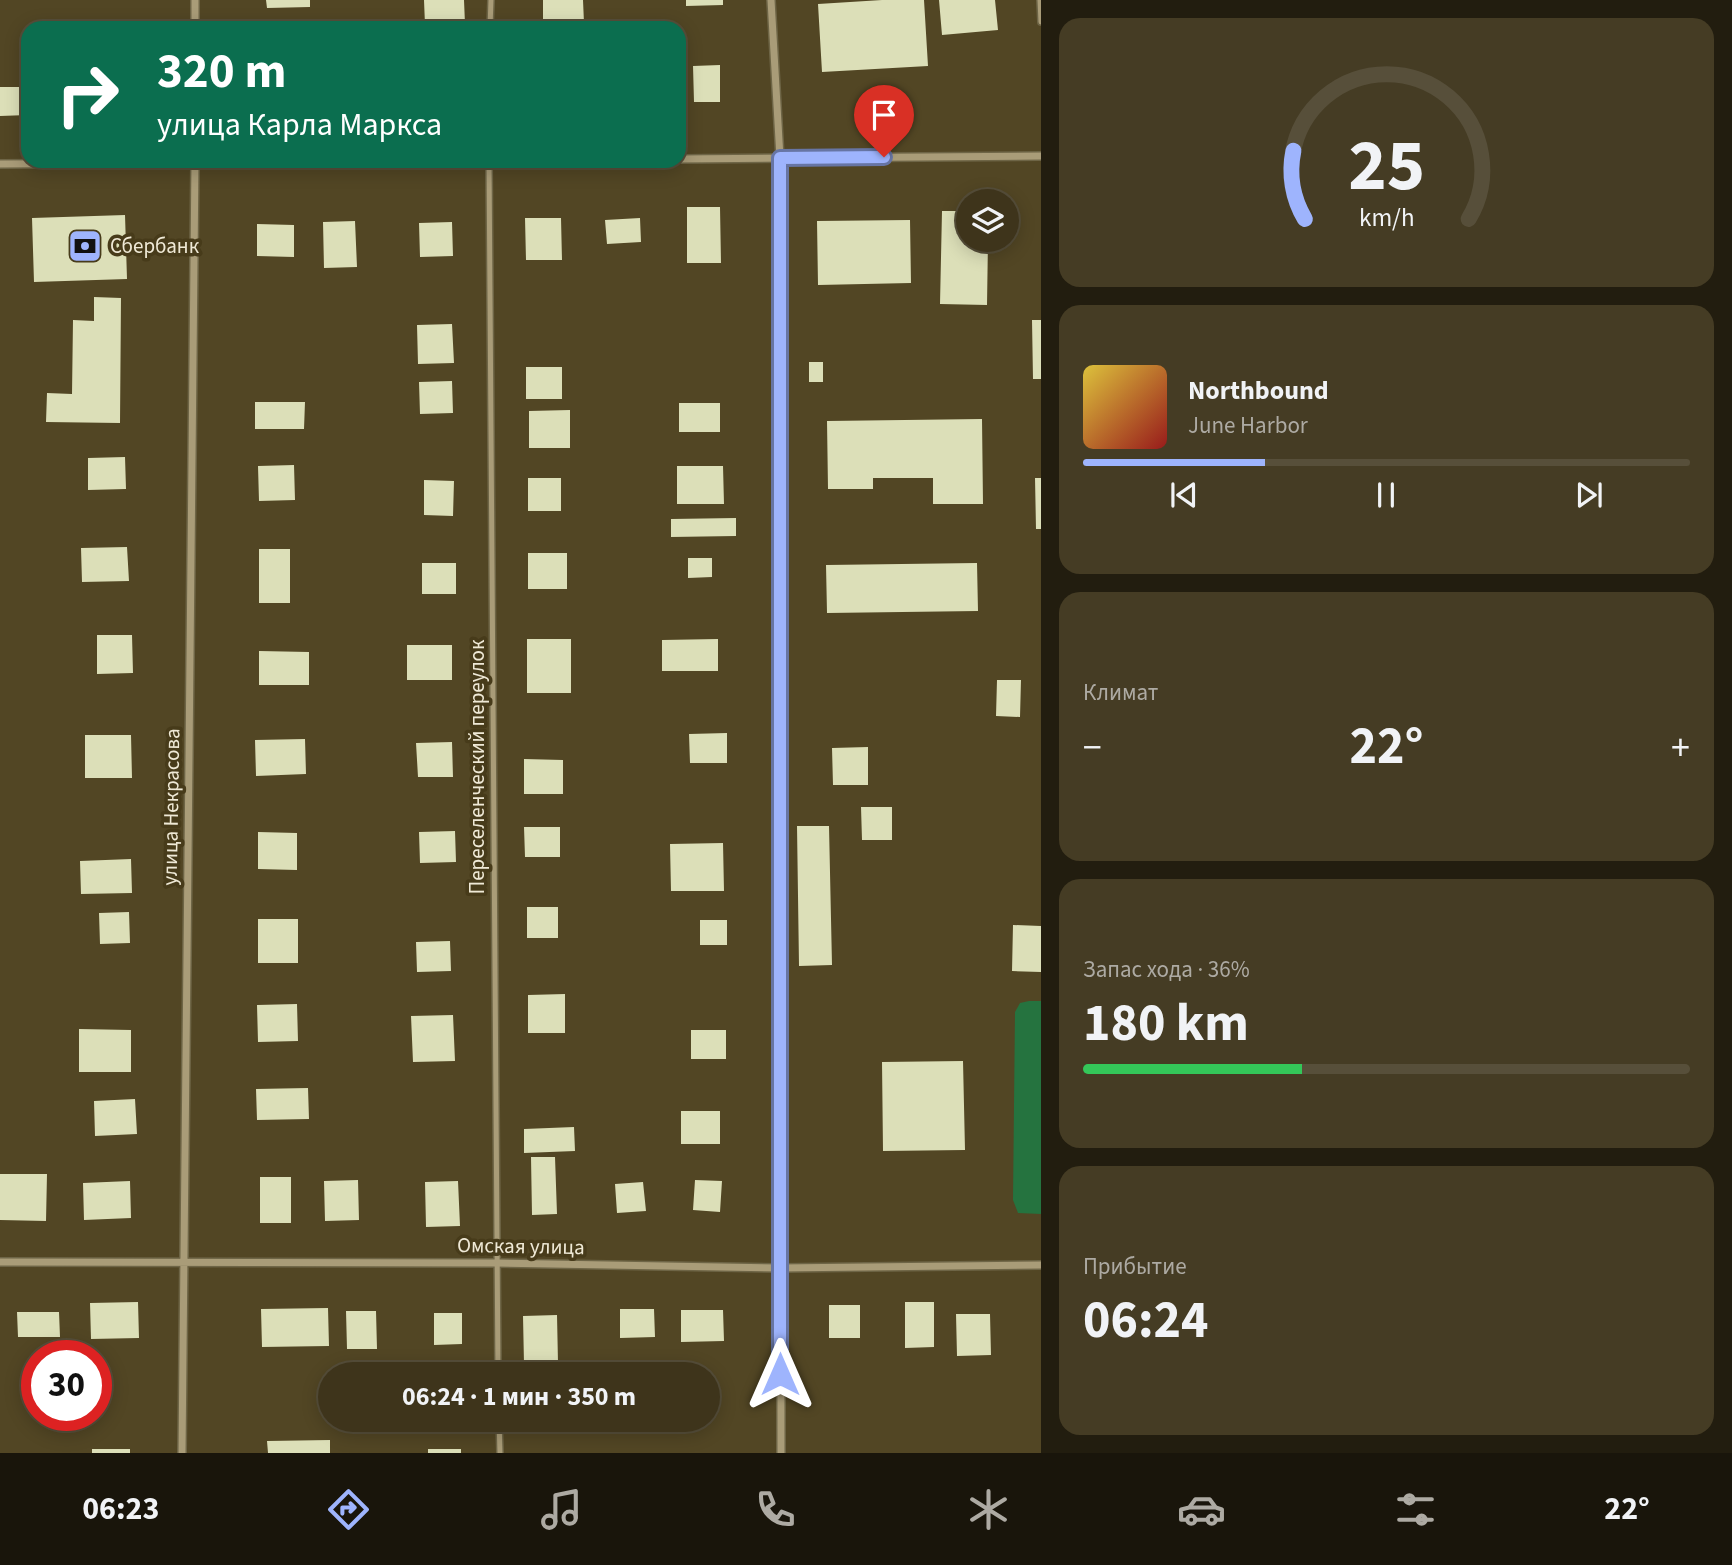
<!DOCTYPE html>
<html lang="ru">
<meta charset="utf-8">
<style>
body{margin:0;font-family:"Source Sans 3",sans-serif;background:#453c24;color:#f1f3f6;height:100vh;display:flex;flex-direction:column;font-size:26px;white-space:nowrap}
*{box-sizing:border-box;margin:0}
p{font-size:23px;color:#adaaa3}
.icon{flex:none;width:38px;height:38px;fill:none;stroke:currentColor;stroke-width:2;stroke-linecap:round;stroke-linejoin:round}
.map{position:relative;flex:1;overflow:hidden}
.drawer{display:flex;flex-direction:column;gap:18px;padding:18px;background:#221d0f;width:691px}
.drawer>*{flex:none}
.banner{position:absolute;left:21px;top:21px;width:665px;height:147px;border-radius:21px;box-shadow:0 4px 18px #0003,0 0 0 2px #574f3a;background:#0b6e4f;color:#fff;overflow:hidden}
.tools{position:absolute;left:956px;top:189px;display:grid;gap:14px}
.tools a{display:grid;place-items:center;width:63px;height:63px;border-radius:50%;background:#3e341b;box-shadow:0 4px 18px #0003,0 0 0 2px #574f3a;font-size:35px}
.speed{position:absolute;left:21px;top:1340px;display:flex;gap:14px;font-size:35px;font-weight:700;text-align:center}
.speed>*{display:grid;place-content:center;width:91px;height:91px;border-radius:50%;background:#3e341b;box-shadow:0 4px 18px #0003,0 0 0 2px #574f3a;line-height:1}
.speed .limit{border:10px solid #d22;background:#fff;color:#111}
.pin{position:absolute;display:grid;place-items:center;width:60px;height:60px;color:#fff;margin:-72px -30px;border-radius:50% 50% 50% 0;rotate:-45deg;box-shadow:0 0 7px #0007}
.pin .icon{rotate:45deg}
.me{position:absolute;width:77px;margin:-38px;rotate:0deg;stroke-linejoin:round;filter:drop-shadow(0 0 5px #0008)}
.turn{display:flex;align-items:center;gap:24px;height:147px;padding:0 21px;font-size:32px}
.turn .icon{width:91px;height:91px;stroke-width:2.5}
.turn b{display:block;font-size:49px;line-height:60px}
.big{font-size:52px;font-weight:700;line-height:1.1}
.drawer .card{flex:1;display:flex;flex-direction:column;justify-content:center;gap:10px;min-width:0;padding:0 24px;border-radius:21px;background:#453c24}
.drawer .dial{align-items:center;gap:0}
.dial svg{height:182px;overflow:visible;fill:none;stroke:#574f3a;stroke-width:7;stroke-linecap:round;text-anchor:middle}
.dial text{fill:#f1f3f6;stroke:none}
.song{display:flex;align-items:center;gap:21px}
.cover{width:84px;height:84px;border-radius:10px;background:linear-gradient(135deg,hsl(50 70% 55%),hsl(0 70% 35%))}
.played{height:7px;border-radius:4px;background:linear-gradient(90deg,#9eb4fd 30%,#574f3a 30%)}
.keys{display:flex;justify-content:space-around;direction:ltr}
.heat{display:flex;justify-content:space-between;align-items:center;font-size:38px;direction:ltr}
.charge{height:10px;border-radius:5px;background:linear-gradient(90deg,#34c759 36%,#574f3a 0)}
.trip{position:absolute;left:318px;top:1362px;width:402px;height:70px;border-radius:35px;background:#3e341b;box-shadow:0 4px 18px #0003,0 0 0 2px #574f3a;font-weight:700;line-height:70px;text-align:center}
.tab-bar{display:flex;height:112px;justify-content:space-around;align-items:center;background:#19150b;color:#adaaa3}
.tab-bar .icon{width:49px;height:49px}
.tab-bar .selected{color:#9eb4fd}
.tab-bar b{font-size:32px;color:#f1f3f6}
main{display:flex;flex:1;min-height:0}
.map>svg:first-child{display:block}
</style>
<main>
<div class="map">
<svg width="1041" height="1453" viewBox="0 0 1041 1453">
<rect width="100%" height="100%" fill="#524624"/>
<!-- green -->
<path fill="#25733f" d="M 1029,1001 L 1041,1001 L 1041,1214 L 1018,1213 L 1013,1200 L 1015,1012 L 1020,1003 Z"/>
<!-- building -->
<path fill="#dcdfb8" d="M 266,0 L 310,0 L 310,7 L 267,8 Z
M 424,0 L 464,0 L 465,24 L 425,25 Z
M 543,0 L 583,0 L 584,23 L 543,23 Z
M 686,0 L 723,0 L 723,5 L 686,6 Z
M 882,0 L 924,0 L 928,66 L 822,72 L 818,4 Z
M 939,0 L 995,0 L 998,30 L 942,35 Z
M 720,65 L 720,102 L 694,102 L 693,66 Z
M 0,87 L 28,87 L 28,115 L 0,116 Z
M 687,207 L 720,207 L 721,263 L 687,263 Z
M 942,211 L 968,211 L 968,240 L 988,240 L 987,305 L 940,304 Z
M 125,215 L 127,279 L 34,282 L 32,218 Z
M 525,218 L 561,218 L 562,260 L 526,260 Z
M 640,218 L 641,242 L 607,244 L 605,220 Z
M 910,220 L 911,283 L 818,285 L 817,221 Z
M 355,221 L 357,267 L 324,268 L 323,222 Z
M 452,222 L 453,256 L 420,257 L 419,223 Z
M 257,224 L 294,225 L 294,257 L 257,256 Z
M 94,297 L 121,298 L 120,423 L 46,422 L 47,393 L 72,394 L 73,320 L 94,321 Z
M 1032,320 L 1041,320 L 1041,379 L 1033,379 Z
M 452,324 L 454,363 L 418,364 L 417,325 Z
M 809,362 L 823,362 L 823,382 L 809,382 Z
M 526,367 L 562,367 L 562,399 L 526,399 Z
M 452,381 L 453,413 L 420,414 L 419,382 Z
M 255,402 L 305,402 L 304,429 L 255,429 Z
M 679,403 L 720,403 L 720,432 L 679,432 Z
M 570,410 L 570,448 L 529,448 L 529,411 Z
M 982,419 L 983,504 L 933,504 L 933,478 L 873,478 L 873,489 L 828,489 L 827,421 Z
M 125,457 L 126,489 L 88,490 L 88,458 Z
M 294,465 L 295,500 L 259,501 L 258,466 Z
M 677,466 L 723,466 L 724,504 L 677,504 Z
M 528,478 L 561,478 L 561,511 L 528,511 Z
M 1035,478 L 1041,478 L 1041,529 L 1036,529 Z
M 424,480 L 454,481 L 453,516 L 424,515 Z
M 736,518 L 736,536 L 671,537 L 671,519 Z
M 127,547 L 129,581 L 82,582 L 81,548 Z
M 259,549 L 290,549 L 290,603 L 259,603 Z
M 528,553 L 567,553 L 567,589 L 528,589 Z
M 688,558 L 712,558 L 712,577 L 688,578 Z
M 422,563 L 456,563 L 456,594 L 422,594 Z
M 977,563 L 978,611 L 827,613 L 826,565 Z
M 97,635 L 132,635 L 133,673 L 97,674 Z
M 527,639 L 571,639 L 571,693 L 527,693 Z
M 718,639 L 718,671 L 662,671 L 662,640 Z
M 407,645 L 452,645 L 452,680 L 407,680 Z
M 259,651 L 309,652 L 309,685 L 259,685 Z
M 997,680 L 1021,680 L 1020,717 L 996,716 Z
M 727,733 L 727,763 L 690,763 L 689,734 Z
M 85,735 L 131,735 L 132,778 L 85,778 Z
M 305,739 L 306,774 L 256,776 L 255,740 Z
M 452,742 L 453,777 L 418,777 L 416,743 Z
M 868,747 L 868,785 L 833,785 L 832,748 Z
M 524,759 L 563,760 L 563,794 L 524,794 Z
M 861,807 L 892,807 L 892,840 L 862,840 Z
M 797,826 L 829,826 L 832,965 L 799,966 Z
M 524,827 L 560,827 L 560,857 L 525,857 Z
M 455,831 L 456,862 L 420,863 L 419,832 Z
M 258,832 L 297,833 L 297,870 L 258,869 Z
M 723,843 L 724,891 L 671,891 L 670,844 Z
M 131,859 L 132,893 L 81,894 L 80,861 Z
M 527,907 L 558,907 L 558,938 L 527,938 Z
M 129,912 L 130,943 L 100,944 L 99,913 Z
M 258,919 L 298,919 L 298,963 L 258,963 Z
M 700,920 L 727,920 L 727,945 L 700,945 Z
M 1013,925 L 1041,926 L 1041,972 L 1012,971 Z
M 450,941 L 451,971 L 417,972 L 416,942 Z
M 565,994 L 565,1033 L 528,1033 L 528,995 Z
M 297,1004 L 298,1041 L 258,1042 L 257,1005 Z
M 453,1015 L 455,1061 L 413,1062 L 411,1016 Z
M 79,1029 L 131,1030 L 131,1072 L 79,1072 Z
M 691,1030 L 726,1030 L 726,1059 L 691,1059 Z
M 963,1061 L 965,1150 L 883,1151 L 882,1062 Z
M 308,1088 L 309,1119 L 257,1120 L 256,1089 Z
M 135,1099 L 137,1134 L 95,1136 L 94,1101 Z
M 681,1111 L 720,1111 L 720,1144 L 681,1144 Z
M 574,1127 L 575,1151 L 524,1153 L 524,1129 Z
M 531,1157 L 555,1157 L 557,1214 L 532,1215 Z
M 0,1174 L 47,1174 L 46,1221 L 0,1220 Z
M 260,1177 L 291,1177 L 291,1223 L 260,1223 Z
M 358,1180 L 359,1220 L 325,1221 L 324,1181 Z
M 695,1180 L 722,1181 L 720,1212 L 693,1210 Z
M 130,1181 L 131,1218 L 84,1220 L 83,1183 Z
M 458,1181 L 460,1226 L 426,1227 L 425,1182 Z
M 643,1182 L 646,1211 L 617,1213 L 615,1184 Z
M 138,1302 L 139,1338 L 91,1339 L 90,1303 Z
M 905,1302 L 934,1302 L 934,1347 L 905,1348 Z
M 829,1305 L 860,1305 L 860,1338 L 829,1338 Z
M 328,1308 L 329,1346 L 262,1347 L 261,1309 Z
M 620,1309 L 654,1309 L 655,1337 L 620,1338 Z
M 681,1310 L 723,1310 L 724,1341 L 681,1342 Z
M 346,1311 L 376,1311 L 377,1349 L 347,1349 Z
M 17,1312 L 59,1312 L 60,1337 L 18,1337 Z
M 434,1313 L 462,1313 L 462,1344 L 434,1345 Z
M 956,1314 L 990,1314 L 991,1355 L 957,1356 Z
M 557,1315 L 558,1363 L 524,1364 L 523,1316 Z
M 330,1440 L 330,1453 L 268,1453 L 267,1441 Z
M 92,1449 L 130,1449 L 130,1453 L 92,1453 Z
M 428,1449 L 461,1449 L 461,1453 L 428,1453 Z"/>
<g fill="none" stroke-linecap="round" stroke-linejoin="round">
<defs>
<path id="lane" d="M 1040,0 L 1041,22
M 490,28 L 491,0
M 489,161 L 498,1374
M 499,1419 L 500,1453"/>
<path id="street" d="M 195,0 L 195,28
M 771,0 L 780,158 L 781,1453
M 679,159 L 1041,156
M 0,164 L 420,161
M 0,1262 L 496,1263 L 780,1268 L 1041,1265
M 182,1453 L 195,161"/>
</defs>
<!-- lane casing -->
<use href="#lane" stroke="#6e6546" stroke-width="8"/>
<!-- street casing -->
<use href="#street" stroke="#6e6546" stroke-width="10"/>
<!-- lane -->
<use href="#lane" stroke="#a99c78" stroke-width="5"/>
<!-- street -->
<use href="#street" stroke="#a99c78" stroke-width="7"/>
</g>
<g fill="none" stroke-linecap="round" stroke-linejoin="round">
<defs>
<path id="route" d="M 780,1374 L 780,158 L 884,157"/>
</defs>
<!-- route casing -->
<use href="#route" stroke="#6775a4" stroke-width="18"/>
<!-- route -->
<use href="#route" stroke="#9eb4fd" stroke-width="12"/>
</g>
<!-- icons -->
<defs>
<symbol id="bank-square" viewBox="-11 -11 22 22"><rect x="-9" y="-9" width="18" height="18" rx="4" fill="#9eb4fd" stroke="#473b1a"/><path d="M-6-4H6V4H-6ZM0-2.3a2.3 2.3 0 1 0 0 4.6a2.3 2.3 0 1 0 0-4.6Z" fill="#111"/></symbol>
</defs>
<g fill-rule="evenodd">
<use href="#bank-square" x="66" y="227" width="38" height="38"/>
</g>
<g text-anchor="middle" stroke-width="7" stroke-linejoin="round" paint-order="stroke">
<!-- poi labels -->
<g font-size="21" fill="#efe9d6" stroke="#473b1a" text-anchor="start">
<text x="110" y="253">Сбербанк</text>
</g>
<!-- street labels -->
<g font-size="21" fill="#efe9d6" stroke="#473b1a">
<text transform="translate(477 767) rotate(-90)" y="7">Переселенческий переулок</text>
<text transform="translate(171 807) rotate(-89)" y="7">улица Некрасова</text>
<text transform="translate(521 1246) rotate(1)" y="7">Омская улица</text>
</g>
</g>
</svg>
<div class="tools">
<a><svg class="icon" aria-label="layers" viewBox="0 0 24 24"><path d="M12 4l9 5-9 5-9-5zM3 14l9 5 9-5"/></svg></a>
</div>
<div class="speed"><div class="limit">30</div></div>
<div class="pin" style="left:884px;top:157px;background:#d93025"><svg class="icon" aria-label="arrive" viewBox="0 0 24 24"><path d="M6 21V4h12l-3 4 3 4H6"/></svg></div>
<svg class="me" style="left:780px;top:1374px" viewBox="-20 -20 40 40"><path d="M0-17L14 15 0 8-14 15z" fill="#9eb4fd" stroke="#fff" stroke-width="4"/></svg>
<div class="trip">06:24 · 1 мин · 350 m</div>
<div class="banner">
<div class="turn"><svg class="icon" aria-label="right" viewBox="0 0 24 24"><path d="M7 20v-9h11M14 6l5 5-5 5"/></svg><div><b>320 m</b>улица Карла Маркса</div></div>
</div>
</div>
<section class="drawer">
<div class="card dial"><svg viewBox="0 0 100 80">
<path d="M14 69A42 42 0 1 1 86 69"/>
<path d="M14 69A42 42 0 0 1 9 39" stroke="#9eb4fd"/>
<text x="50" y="56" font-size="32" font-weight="700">25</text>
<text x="50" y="72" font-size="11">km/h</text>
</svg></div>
<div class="card">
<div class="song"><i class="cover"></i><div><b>Northbound</b><p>June Harbor</p></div></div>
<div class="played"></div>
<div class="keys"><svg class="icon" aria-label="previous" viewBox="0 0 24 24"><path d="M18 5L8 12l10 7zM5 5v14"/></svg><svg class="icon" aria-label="pause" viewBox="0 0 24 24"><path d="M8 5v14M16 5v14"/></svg><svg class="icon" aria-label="next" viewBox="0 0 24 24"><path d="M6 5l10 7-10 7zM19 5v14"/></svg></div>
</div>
<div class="card"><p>Климат</p>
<div class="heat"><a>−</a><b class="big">22°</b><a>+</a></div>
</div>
<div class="card"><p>Запас хода · 36%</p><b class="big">180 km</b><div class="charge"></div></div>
<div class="card"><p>Прибытие</p><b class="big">06:24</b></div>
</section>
</main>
<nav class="tab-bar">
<b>06:23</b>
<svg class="icon selected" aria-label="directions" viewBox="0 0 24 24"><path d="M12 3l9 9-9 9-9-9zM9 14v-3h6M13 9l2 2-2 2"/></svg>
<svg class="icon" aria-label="music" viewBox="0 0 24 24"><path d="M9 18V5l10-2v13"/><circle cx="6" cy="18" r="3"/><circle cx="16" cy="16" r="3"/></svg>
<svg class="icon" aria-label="phone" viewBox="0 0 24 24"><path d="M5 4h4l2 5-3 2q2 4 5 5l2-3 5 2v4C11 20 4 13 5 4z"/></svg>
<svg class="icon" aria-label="climate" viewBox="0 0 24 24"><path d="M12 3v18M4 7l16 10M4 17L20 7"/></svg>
<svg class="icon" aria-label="car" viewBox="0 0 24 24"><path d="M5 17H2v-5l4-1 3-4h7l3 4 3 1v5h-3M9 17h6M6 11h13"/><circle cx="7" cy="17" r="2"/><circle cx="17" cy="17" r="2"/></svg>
<svg class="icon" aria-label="filters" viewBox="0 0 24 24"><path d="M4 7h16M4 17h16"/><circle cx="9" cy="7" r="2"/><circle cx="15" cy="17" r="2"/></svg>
<b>22°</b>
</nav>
